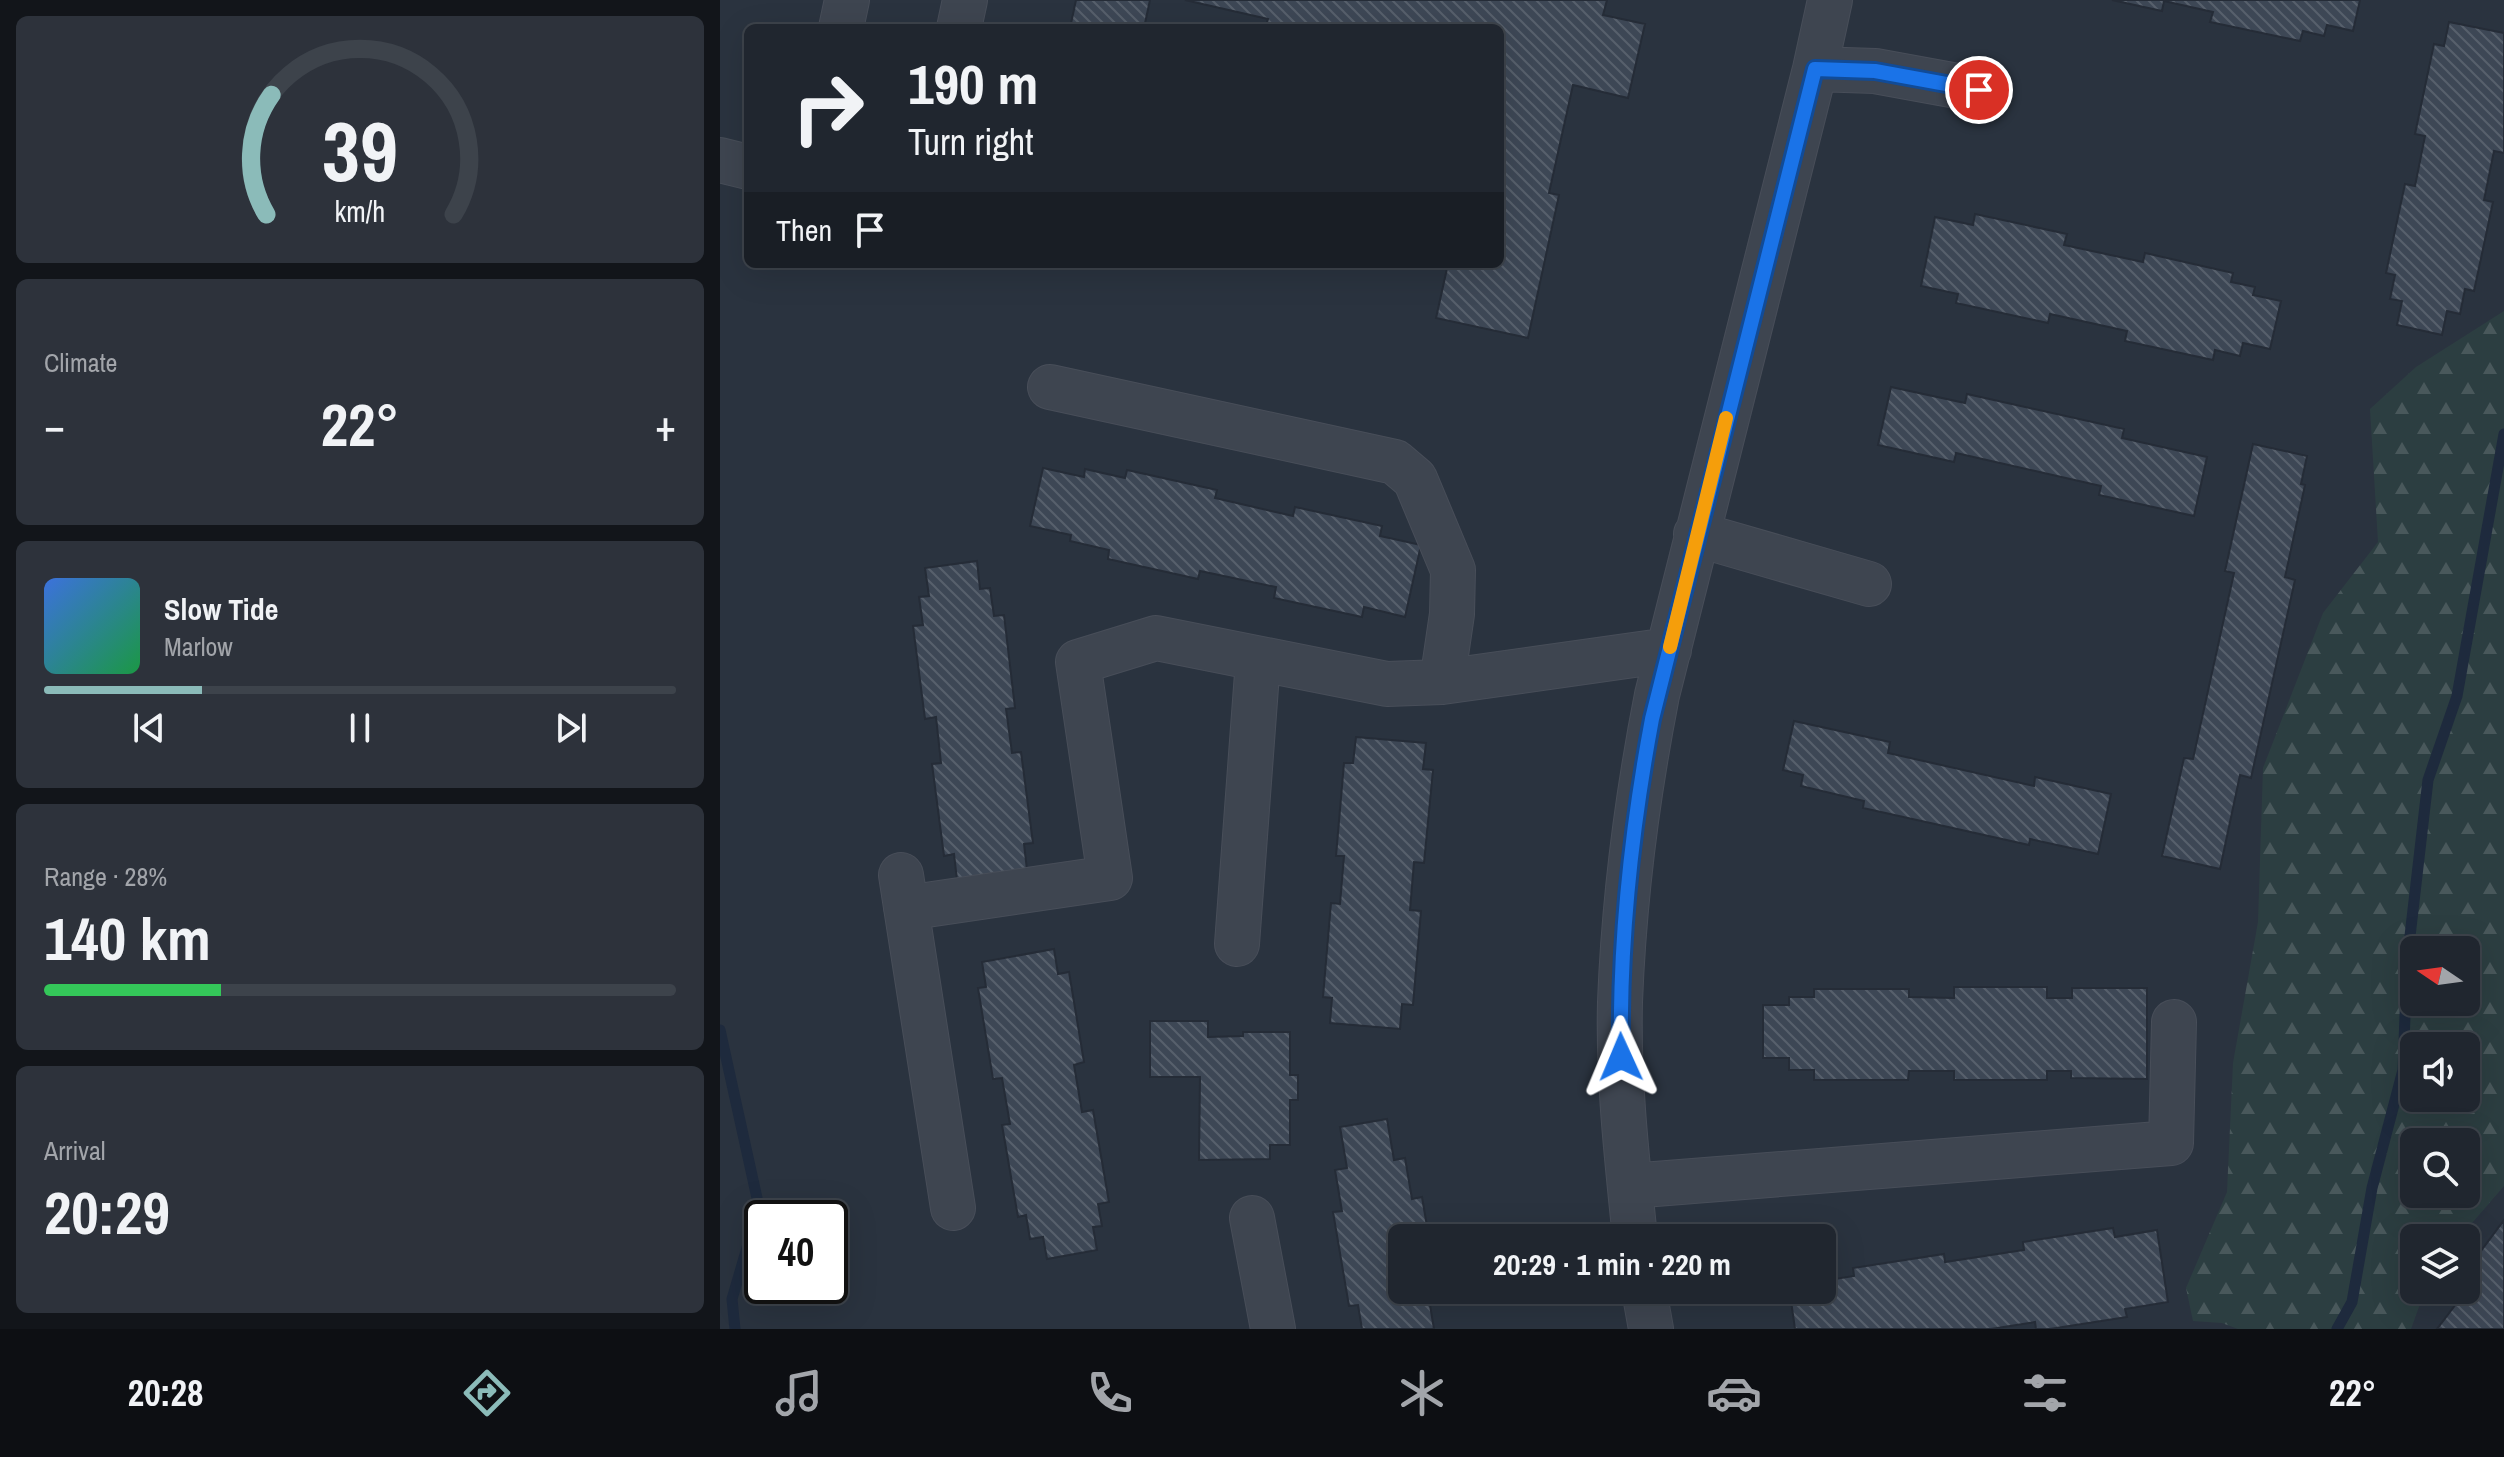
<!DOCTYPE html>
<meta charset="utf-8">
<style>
body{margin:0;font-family:"Archivo Narrow",sans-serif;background:#2d323b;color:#f1f3f6;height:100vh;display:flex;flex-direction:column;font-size:30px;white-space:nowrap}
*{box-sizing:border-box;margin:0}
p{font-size:26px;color:#a2a5aa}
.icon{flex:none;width:44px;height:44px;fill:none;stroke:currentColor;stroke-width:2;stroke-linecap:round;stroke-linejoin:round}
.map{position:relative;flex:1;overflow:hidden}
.details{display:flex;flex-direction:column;gap:16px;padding:16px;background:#12151a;width:720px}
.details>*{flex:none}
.banner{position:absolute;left:24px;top:24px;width:760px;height:244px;border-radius:12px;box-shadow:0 8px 32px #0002,0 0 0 2px #3d434b;background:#20262f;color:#f1f3f6;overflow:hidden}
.needle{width:52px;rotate:283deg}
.fabs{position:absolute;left:1680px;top:936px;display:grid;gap:16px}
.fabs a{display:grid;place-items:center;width:80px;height:80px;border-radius:12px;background:#20262f;box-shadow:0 8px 32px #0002,0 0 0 2px #3d434b;font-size:40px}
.speed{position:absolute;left:24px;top:1200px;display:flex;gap:16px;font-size:40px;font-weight:700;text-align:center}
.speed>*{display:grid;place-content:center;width:104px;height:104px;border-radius:50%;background:#20262f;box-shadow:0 8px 32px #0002,0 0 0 2px #3d434b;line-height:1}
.speed .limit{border:4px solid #111;border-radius:12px;background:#fff;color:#111}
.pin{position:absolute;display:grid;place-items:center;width:68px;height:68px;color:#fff;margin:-34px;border:4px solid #fff;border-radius:50%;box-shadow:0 2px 8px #0007}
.me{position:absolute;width:88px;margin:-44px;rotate:359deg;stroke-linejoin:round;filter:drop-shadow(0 0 6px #0008)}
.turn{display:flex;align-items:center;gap:28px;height:168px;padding:0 32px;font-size:36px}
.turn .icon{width:104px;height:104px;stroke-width:2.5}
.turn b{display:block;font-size:56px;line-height:68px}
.then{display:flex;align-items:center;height:76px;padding:0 32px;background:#0003;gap:16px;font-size:30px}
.big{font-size:60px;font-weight:700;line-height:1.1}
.details .widget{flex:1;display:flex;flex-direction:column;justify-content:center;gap:12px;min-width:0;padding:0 28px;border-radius:12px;background:#2d323b}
.details .dial{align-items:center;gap:0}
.dial svg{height:208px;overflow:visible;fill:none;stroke:#3d434b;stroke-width:7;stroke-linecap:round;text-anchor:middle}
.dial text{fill:#f1f3f6;stroke:none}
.song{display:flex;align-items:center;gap:24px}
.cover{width:96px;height:96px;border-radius:12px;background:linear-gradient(135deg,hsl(220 70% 55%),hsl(140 70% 35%))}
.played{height:8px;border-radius:4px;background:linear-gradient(90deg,#8bbbb9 25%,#3d434b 25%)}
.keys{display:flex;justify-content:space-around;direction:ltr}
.heat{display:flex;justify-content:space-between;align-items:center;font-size:44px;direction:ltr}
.charge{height:12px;border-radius:6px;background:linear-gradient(90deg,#34c759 28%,#3d434b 0)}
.trip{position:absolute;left:668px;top:1224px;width:448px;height:80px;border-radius:12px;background:#20262f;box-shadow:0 8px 32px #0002,0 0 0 2px #3d434b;font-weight:700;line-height:80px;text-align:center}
.tab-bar{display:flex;height:128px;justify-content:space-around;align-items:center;background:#0d0f13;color:#a2a5aa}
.tab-bar .icon{width:56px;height:56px}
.tab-bar .active{color:#8bbbb9}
.tab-bar b{font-size:36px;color:#f1f3f6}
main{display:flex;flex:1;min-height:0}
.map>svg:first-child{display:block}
</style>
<main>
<section class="details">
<div class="widget dial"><svg viewBox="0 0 100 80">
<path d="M14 69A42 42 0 1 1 86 69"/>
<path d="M14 69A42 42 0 0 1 16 23" stroke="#8bbbb9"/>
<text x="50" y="56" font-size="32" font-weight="700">39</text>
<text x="50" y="72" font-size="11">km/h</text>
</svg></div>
<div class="widget"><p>Climate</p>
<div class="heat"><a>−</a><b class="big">22°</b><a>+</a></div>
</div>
<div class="widget">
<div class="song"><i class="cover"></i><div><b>Slow Tide</b><p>Marlow</p></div></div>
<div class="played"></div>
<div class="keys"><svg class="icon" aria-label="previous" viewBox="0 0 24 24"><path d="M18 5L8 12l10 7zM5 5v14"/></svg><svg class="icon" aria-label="pause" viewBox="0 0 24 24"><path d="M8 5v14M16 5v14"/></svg><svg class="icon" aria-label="next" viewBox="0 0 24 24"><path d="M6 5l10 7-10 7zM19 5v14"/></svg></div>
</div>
<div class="widget"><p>Range · 28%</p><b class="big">140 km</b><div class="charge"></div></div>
<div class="widget"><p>Arrival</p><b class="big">20:29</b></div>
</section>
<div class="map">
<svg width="1784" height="1329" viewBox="0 0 1784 1329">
<defs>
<pattern id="forest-firs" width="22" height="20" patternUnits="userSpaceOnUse" patternTransform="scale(2)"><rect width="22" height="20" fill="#2c3e41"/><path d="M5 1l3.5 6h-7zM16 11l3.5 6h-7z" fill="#49585b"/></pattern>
<pattern id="building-back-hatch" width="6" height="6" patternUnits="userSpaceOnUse" patternTransform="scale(2)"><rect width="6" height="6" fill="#3d4755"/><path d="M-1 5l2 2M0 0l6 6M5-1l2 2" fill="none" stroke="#57606c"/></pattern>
</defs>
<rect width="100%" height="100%" fill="#2a333f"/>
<!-- forest -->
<path fill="url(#forest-firs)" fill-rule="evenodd" d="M 1784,311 L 1784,1186 L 1739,1238 L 1694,1238 L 1694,1290 L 1705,1290 L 1691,1329 L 1518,1329 L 1502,1323 L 1473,1321 L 1466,1288 L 1507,1192 L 1513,1063 L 1538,922 L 1543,768 L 1603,613 L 1658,542 L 1650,409 L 1696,367 ZM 1694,950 L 1746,950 L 1746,1002 L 1694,1002 ZM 1694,1046 L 1746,1046 L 1746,1098 L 1694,1098 ZM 1694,1142 L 1746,1142 L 1746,1194 L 1694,1194 Z"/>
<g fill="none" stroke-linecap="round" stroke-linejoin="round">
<!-- stream -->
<path stroke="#1e2a3d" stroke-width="11" d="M 0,1030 L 39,1207 L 12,1299 L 15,1329
M 1617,1329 L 1632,1302 L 1652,1188 L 1683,1070 L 1687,962 L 1708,780 L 1737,696 L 1784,434"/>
</g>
<!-- building -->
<path fill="url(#building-back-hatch)" stroke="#252c37" stroke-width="2" d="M 356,0 L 430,0 L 424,28 L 350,28 Z
M 465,0 L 887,0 L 883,15 L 925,24 L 908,98 L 853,85 L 829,193 L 839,195 L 808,338 L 716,318 L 728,264 L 780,264 L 780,83 L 783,70 L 780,69 L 780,28 L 545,28 L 548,19 Z
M 1392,0 L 1640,0 L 1633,31 L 1607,25 L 1604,36 L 1583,31 L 1580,41 L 1490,22 L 1493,12 L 1444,1 L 1442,11 Z
M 1729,22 L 1784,33 L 1784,153 L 1774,151 L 1764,200 L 1773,202 L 1754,291 L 1745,289 L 1740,314 L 1727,311 L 1722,335 L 1677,325 L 1682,301 L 1670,299 L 1675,275 L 1666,273 L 1685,184 L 1695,186 L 1705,136 L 1695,134 L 1714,44 L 1724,46 Z
M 1255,214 L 1347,234 L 1344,245 L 1423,262 L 1425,253 L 1513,273 L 1511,282 L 1535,287 L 1533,295 L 1561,301 L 1550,349 L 1523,343 L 1520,356 L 1495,350 L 1493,360 L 1405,341 L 1407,331 L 1330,314 L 1328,323 L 1236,303 L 1238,294 L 1201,286 L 1215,217 L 1253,225 Z
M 1171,387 L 1245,403 L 1247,394 L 1404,429 L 1402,438 L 1487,457 L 1474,516 L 1379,495 L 1381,486 L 1236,453 L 1234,462 L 1158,445 Z
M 1533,444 L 1587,456 L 1581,484 L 1585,485 L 1565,577 L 1575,580 L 1531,778 L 1520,775 L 1500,869 L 1442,856 L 1464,758 L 1473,759 L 1514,573 L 1505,571 Z
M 323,468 L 364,477 L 365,469 L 405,478 L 407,470 L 497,490 L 495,498 L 573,516 L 575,507 L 662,526 L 660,536 L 701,545 L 685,617 L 644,607 L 642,617 L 554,598 L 556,587 L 480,571 L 478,579 L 388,559 L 389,550 L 350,541 L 351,535 L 310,526 Z
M 257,561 L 260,589 L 270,588 L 274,616 L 284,615 L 295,708 L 286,709 L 292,753 L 301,752 L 313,843 L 304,844 L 307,870 L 237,880 L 234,854 L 224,856 L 212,764 L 221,763 L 216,717 L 205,719 L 193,626 L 203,625 L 199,597 L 209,596 L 205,568 Z
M 1074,721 L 1170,742 L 1168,753 L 1314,786 L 1315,777 L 1391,794 L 1378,854 L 1310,839 L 1309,845 L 1143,808 L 1144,801 L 1081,786 L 1083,775 L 1063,770 Z
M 636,737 L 706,743 L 703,769 L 713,770 L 704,863 L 694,862 L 690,910 L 701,911 L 693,1005 L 682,1004 L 680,1029 L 610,1023 L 612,998 L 603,997 L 611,903 L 620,904 L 624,856 L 616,856 L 624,763 L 633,763 Z
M 334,949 L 338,974 L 349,972 L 364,1062 L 354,1065 L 362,1112 L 373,1110 L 389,1202 L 378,1204 L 382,1226 L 373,1227 L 377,1250 L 327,1259 L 323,1237 L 310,1239 L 306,1215 L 298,1217 L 282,1125 L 290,1124 L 282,1078 L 273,1079 L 258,988 L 266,987 L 262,962 Z
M 1234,987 L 1327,987 L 1327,998 L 1352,998 L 1352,988 L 1427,988 L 1427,1079 L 1351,1078 L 1351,1071 L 1327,1071 L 1327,1080 L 1234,1080 L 1234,1071 L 1189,1071 L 1188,1080 L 1094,1080 L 1094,1070 L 1069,1070 L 1069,1058 L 1043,1058 L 1043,1005 L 1069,1005 L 1069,997 L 1094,997 L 1094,989 L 1189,989 L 1189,997 L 1234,998 Z
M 430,1021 L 488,1021 L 488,1037 L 523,1036 L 523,1032 L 570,1032 L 570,1075 L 578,1075 L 578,1100 L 570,1100 L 570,1145 L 550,1145 L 550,1159 L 479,1160 L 480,1077 L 430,1077 Z
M 667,1119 L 674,1160 L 685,1158 L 692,1199 L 702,1197 L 709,1238 L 682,1238 L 682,1290 L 718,1290 L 708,1293 L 714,1329 L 642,1329 L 638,1305 L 629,1306 L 613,1212 L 622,1211 L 615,1170 L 627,1168 L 620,1127 Z
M 1784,1220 L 1784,1329 L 1717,1329 L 1755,1279 L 1746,1271 Z
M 1393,1228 L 1395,1237 L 1437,1230 L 1448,1302 L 1405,1309 L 1407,1317 L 1330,1329 L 1316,1329 L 1315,1322 L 1271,1329 L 1075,1329 L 1070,1294 L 1102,1290 L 1102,1281 L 1134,1276 L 1133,1268 L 1224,1254 L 1225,1262 L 1304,1250 L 1303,1242 Z"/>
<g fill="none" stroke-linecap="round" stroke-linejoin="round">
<defs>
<path id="minor" d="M 121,28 L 127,0
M 239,28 L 245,0
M 1095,69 L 1155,71 L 1259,90
M 0,160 L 28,167
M 330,387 L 675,462 L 695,479 L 733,570 L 732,614 L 722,682
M 976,534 L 1149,584
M 181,875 L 233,1208
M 186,908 L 390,878 L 358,662 L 436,638 L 667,684 L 722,682 L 949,650
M 517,944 L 538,660
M 910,1186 L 1451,1143 L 1454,1022
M 532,1218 L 553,1329
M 915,1238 C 907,1159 898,1081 900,1002 C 904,898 917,797 937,695 L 1095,69 L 1110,0
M 924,1290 L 931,1329"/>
</defs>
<!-- minor casing -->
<use href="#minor" stroke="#484e59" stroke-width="46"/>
<!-- minor -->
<use href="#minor" stroke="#3e4550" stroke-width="44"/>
</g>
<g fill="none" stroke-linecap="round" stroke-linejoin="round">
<defs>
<path id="route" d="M 901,1057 C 899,943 911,831 932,719 L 1095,69 L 1155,71 L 1259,90"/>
</defs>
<!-- route casing -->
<use href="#route" stroke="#114b97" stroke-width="20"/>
<!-- route -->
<use href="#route" stroke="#1a73e8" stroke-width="14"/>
<!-- slow -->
<path stroke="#f59e0b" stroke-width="14" d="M 950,647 L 1006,418"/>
</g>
</svg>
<div class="fabs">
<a><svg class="needle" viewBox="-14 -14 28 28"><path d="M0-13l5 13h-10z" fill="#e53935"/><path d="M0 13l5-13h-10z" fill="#a2a5aa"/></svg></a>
<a><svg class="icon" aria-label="sound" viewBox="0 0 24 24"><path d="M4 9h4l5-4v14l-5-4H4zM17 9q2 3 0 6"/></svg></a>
<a><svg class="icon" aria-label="search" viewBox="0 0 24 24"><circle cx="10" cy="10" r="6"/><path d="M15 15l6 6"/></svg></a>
<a><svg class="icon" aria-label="layers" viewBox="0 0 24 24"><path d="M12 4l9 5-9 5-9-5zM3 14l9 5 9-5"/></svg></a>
</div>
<div class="speed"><div class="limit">40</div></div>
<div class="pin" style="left:1259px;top:90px;background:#d93025"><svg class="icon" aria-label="arrive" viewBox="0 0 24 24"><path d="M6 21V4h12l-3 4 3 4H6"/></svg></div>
<svg class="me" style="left:901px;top:1057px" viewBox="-20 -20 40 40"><path d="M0-17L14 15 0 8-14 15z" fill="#1a73e8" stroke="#fff" stroke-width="4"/></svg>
<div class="trip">20:29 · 1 min · 220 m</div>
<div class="banner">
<div class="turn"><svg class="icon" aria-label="right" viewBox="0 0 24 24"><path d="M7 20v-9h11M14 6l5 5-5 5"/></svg><div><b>190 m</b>Turn right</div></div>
<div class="then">Then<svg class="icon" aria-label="arrive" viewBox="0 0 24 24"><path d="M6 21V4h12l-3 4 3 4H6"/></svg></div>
</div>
</div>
</main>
<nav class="tab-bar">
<b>20:28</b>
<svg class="icon active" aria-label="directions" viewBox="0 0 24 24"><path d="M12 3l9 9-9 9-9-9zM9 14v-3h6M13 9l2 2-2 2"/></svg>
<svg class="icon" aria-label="music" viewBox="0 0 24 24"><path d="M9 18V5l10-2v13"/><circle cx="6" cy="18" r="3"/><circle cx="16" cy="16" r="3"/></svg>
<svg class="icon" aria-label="phone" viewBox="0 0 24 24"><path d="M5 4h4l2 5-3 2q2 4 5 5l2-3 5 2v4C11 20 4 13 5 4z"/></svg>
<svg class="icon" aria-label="climate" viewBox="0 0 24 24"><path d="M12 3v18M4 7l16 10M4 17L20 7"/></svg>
<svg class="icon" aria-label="car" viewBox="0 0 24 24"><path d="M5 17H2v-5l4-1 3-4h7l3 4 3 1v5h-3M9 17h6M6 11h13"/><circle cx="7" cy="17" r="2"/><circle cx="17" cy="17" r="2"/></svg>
<svg class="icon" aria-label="filters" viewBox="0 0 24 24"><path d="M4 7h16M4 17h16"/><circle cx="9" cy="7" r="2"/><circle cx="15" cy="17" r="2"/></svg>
<b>22°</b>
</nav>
